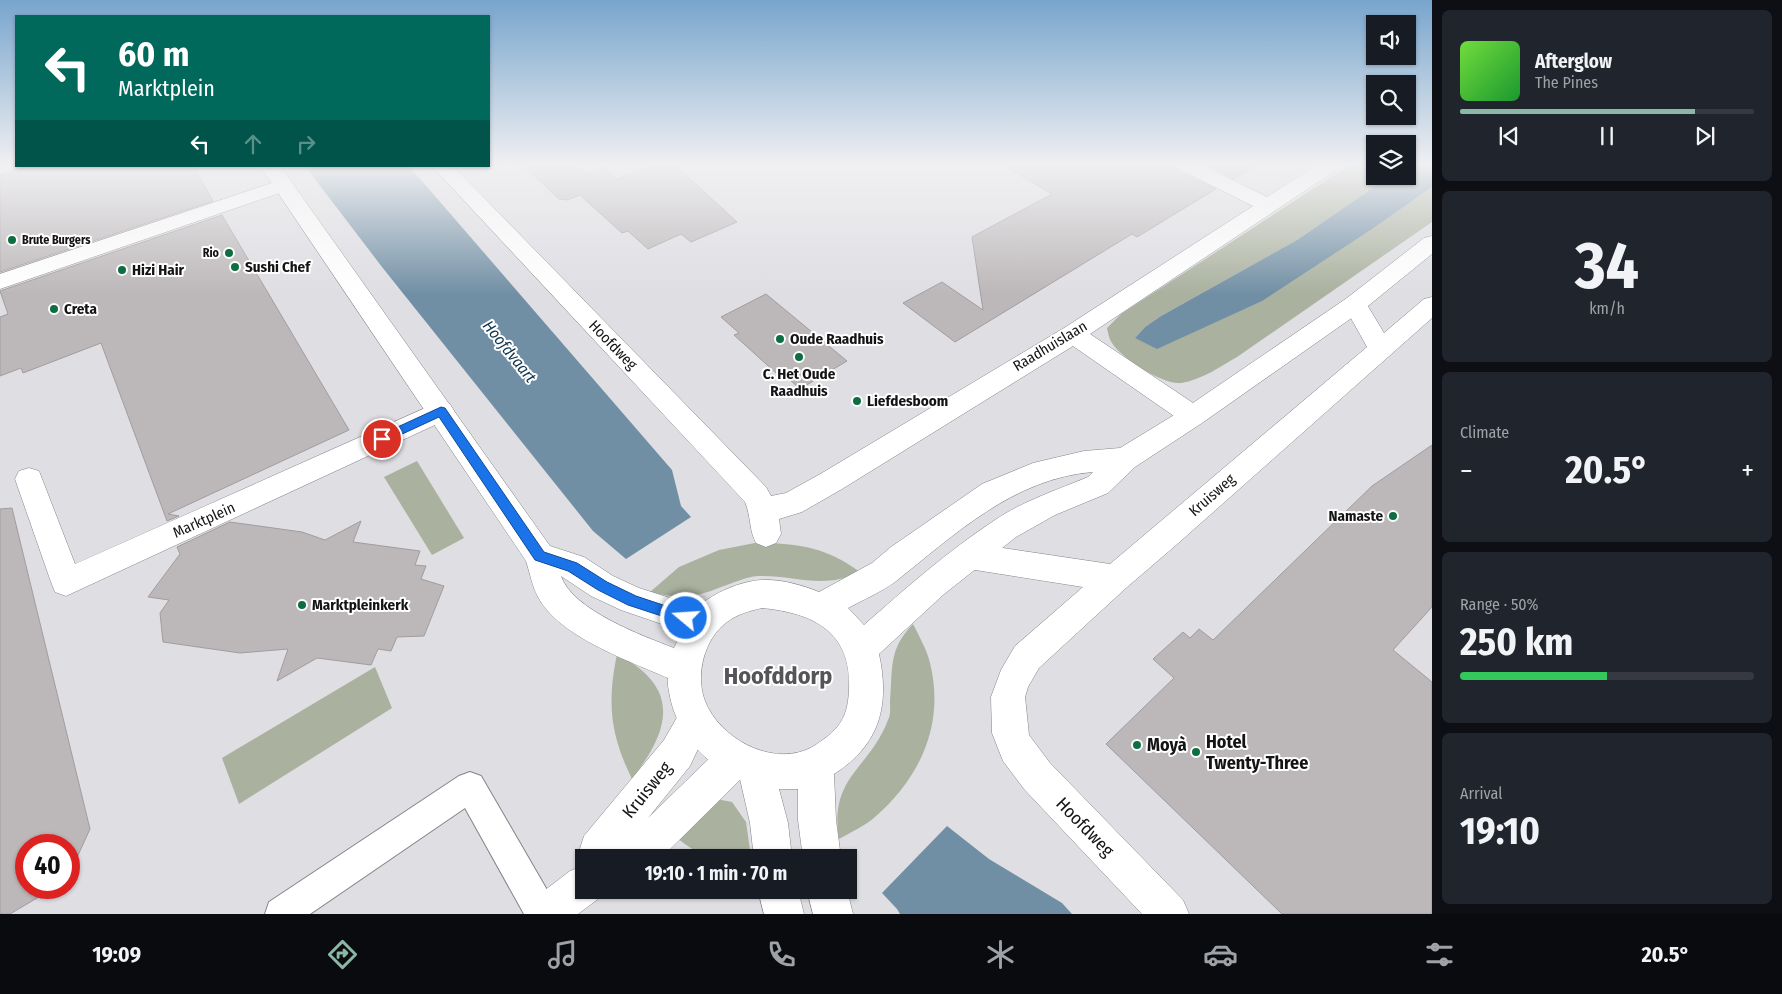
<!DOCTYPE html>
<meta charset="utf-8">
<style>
body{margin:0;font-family:"Fira Sans Condensed",sans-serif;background:#20242c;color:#f1f3f6;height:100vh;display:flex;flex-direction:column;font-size:19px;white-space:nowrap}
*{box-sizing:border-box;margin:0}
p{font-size:16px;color:#9ea1a6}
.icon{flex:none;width:28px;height:28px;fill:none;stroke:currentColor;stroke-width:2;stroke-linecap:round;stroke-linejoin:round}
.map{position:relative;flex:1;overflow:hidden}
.details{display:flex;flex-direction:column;gap:10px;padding:10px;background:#0d0f14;width:350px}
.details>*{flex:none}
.guide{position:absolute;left:15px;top:15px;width:475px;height:152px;border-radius:0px;box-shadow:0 1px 4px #0004;background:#00695c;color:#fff;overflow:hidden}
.fabs{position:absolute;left:1366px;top:15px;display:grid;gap:10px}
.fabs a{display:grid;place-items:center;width:50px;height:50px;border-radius:0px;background:#171b24;box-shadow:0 1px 4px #0004;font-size:25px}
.speed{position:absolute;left:15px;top:834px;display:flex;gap:10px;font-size:25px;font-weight:700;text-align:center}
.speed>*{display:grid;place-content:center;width:65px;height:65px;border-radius:50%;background:#171b24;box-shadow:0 1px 4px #0004;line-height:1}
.speed .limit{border:8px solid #d22;background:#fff;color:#111}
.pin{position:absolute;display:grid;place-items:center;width:42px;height:42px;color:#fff;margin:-21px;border:2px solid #fff;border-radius:50%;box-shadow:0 1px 5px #0007}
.me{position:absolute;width:55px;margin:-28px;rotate:288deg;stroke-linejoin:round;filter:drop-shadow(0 0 4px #0008)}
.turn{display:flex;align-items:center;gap:18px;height:105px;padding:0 20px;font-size:22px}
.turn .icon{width:65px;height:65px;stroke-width:2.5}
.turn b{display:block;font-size:35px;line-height:42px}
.lanes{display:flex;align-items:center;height:48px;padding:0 20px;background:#0003;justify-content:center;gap:25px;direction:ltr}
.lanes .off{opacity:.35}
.big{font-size:38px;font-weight:700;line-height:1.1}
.details .card{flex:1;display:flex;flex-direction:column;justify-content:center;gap:8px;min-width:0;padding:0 18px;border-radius:8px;background:#20242c}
.details .dial{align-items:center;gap:0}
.dial b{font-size:65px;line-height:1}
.song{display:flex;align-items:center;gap:15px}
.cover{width:60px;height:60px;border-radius:8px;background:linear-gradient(135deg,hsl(100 70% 55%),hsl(130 70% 35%))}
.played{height:5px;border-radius:2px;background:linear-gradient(90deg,#8bb7a5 80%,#363941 80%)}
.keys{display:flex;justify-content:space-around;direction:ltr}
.heat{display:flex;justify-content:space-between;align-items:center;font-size:28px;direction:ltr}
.charge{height:8px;border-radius:4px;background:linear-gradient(90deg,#34c759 50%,#363941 0)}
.trip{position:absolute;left:575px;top:849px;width:282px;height:50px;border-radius:0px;background:#171b24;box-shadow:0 1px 4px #0004;font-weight:700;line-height:50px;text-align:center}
.tabs{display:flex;height:80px;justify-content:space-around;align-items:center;background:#090b0e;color:#9ea1a6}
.tabs .icon{width:35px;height:35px}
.tabs .current{color:#8bb7a5}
.tabs b{font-size:22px;color:#f1f3f6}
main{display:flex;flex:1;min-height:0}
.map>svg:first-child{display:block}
</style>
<main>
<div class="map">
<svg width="1432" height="914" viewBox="0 0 1432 914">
<rect width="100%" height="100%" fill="#dedee3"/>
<!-- green -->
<path fill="#aab19e" d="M 1348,166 L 1375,166 L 1375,176 L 1390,176 L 1297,240 L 1161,316 L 1145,327 L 1135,338 L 1378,225 L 1432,187 L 1432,222 L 1237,357 C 1220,367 1201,380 1181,383 C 1163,385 1121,358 1112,343 C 1109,339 1108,332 1107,328 L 1121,314 Z
M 417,461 L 464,538 L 432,555 L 384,477 Z
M 760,542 C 802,545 824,546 860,572 C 823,590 796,575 758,576 C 746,577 733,583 721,587 C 695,598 678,599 650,592 L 679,567 L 719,550 Z
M 913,624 C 919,636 927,650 930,663 C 945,723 921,777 875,817 C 865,826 851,832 839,839 C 829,776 869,770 888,720 C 891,715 890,707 890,701 C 893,668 888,650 913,624 Z
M 617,654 C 681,688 671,728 632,779 C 610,734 607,703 617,654 Z
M 375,667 L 392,708 L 239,804 L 222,758 Z
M 716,799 L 732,802 L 746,822 L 751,857 C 714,857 703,861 674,835 Z"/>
<!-- water -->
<path fill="#718fa4" d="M 305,166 L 409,166 L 672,470 L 681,506 L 691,517 L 626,559 L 593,531 L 382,267 Z
M 1408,166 L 1432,166 L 1432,187 L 1378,225 L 1262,301 L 1157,349 L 1135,338 L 1145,327 L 1161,316 L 1297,240 L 1390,176 L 1408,176 Z
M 947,826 L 989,859 L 1062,903 L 1072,914 L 900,914 L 897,909 L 882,893 Z"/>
<!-- pier -->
<path fill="#dedee3" d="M 767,632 L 787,633 L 823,677 L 824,686 L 818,700 L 809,711 L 795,720 L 780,722 L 764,720 L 750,713 L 738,701 L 731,687 L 730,672 L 733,657 L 741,646 L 753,637 Z"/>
<!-- building -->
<path fill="#bcb7b9" stroke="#a19d9f" d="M 28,166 L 193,166 L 213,201 L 0,272 L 0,175 Z
M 524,166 L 578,166 L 587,174 L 603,167 L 617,179 L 649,166 L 676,166 L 737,222 L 691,242 L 681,234 L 648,249 L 628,231 L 622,233 L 580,195 L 567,200 L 559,199 Z
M 1005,166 L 1176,166 L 1180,172 L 1216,189 L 1137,237 L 1132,234 L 955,342 L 903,303 L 942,282 L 983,310 L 972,237 L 1052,194 Z
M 1209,166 L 1254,166 L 1234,179 Z
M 222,215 L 349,430 L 168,514 L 179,516 L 167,521 L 101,343 L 23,373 L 21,368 L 0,376 L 0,317 L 8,314 L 0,291 Z
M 766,294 L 847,361 L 800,389 L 780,371 L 776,373 L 734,335 L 739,333 L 721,317 Z
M 1432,445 L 1432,607 L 1393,650 L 1432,682 L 1432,914 L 1282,914 L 1106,744 L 1174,678 L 1153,659 L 1183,632 L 1190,638 L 1199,629 L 1213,640 L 1372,486 Z
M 12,508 L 90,829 L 69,875 L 69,845 L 26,845 L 26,888 L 54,888 L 10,914 L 0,914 L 0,509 Z
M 361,521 L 353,542 L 420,551 L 415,565 L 426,566 L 421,579 L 444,586 L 424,636 L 397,637 L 391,651 L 378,649 L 371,665 L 317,658 L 277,681 L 288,649 L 240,653 L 163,642 L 160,613 L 169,600 L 148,597 L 180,554 L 177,547 L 230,522 L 302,532 L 325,540 Z"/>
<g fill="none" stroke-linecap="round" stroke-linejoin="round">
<defs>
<path id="service" d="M 470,772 L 481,776 L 554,902 L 558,914 L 524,914 L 465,808 L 310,914 L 265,914 L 269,902 L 459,776 Z"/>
<path id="minor" d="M 432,166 L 453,166 L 766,487 L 771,496 L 786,493 L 822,473 L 1064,328 L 1253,206 L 1181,170 L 1178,166 L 1204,166 L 1267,197 L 1315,166 L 1339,166 L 1336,170 L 1090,334 L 1202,409 L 1206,416 L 1202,423 L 1193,426 L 1184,423 L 1073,346 L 842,489 L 802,512 L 779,519 L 781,534 L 776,543 L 766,547 L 756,543 C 749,530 751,516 745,502 Z
M 284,179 L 291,181 L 294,185 L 291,189 L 0,289 L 0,274 Z
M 1355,296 L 1363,298 L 1384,333 L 1424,299 L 1432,297 L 1432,318 L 1175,546 L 1126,588 L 1039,668 L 1028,687 L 1025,697 L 1029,735 L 1050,763 L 1183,900 L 1189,914 L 1142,914 L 1024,789 L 1003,761 L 992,733 L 991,697 L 1001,670 L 1015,646 L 1083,587 L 969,569 L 958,565 L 954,556 L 958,547 L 969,543 L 1110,564 L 1367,347 L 1343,304 L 1347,298 Z
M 441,401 L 450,404 L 454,411 L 450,418 L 66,596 L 55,592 L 51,582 L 15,479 L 19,471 L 29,468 L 39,471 L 75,564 Z
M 695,702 L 707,707 L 712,719 L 690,766 L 648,818 L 722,746 L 735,741 L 748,746 L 753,759 L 748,772 L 661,858 L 584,858 L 584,890 L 602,890 L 598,899 L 578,914 L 526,914 L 532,900 L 570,871 L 580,867 L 577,858 L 584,836 L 664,740 L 683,707 Z"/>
<path id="tertiary" d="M 260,166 L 280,166 L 550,546 L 584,557 L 613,576 L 639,588 L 698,607 C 713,593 741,581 762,580 C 781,579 802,585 819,592 L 872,563 L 891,547 L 982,484 L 1033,463 L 1084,451 L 1120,448 L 1184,409 L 1347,298 L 1424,238 L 1432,236 L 1432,254 L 1363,310 L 1202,423 L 1135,467 L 1108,493 L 1055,515 L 1016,537 L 943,595 L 879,654 C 890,705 880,745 834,774 L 836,820 L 841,858 L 803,858 L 798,820 L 798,789 L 779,789 L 788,823 L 792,858 L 754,858 L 750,823 L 740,779 C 705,764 678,735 670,697 C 669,691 667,684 668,678 C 629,661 558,636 538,597 C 532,586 530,573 526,561 ZM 1093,472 L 1088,477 C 1057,490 1023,501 995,520 C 948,551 906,588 864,625 L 848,608 C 863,600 881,592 895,582 C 954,535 1014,478 1093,472 ZM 561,576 L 591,596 L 621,610 L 682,631 L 674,648 C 643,636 572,610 561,576 ZM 762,608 C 814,613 852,632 849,690 C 848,710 844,723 828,736 C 821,741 814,747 806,750 C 768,765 719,737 705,701 C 695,675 704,639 727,622 C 738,614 749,611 762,608 Z
M 758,890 L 798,890 L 804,914 L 764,914 Z
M 807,890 L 847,890 L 853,914 L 813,914 Z"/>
</defs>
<!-- service casing -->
<use href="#service" stroke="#848589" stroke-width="2"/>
<!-- minor casing -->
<use href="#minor" stroke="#848589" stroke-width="1"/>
<!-- tertiary casing -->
<use href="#tertiary" stroke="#848589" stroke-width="1"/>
<!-- service -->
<use href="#service" fill="#fff" fill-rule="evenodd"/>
<!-- minor -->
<use href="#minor" fill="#fff" fill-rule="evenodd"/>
<!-- tertiary -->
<use href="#tertiary" fill="#fff" fill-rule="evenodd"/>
</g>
<!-- sky -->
<linearGradient id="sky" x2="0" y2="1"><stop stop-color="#78a5cd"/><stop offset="0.56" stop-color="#f0f0f2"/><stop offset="1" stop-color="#f0f0f2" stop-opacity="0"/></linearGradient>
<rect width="1432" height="294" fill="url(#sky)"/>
<!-- route -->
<path fill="#1a73e8" stroke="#114b97" d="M 441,407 L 445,408 L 544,552 L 577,563 L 607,582 L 636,596 L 690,614 L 692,618 L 690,622 L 686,624 L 628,605 L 598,590 L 568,571 L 535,560 L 439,417 L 385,442 L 378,442 L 376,439 L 378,436 Z"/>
<!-- markers -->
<g fill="#0f6d42" stroke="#fff" stroke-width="2">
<circle cx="12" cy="240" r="5"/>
<circle cx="229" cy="253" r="5"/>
<circle cx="235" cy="267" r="5"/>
<circle cx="122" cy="270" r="5"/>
<circle cx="54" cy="309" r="5"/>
<circle cx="780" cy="339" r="5"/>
<circle cx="799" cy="357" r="5"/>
<circle cx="857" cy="401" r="5"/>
<circle cx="1393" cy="516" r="5"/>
<circle cx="302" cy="605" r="5"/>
<circle cx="1137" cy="745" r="5"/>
<circle cx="1196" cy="752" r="5"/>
</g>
<g text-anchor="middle" stroke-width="4" stroke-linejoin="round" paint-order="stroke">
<!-- far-poi labels -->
<g font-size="12" font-weight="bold" fill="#141415" stroke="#fff" text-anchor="start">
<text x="22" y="244">Brute Burgers</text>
<text x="219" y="257" text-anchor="end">Rio</text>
</g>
<!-- poi labels -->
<g font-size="15" font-weight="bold" fill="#141415" stroke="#fff" text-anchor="start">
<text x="245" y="272">Sushi Chef</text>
<text x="132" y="275">Hizi Hair</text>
<text x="64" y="314">Creta</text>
<text x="790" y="344">Oude Raadhuis</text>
<text x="799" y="379" text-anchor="middle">C. Het Oude<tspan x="799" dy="17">Raadhuis</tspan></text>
<text x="867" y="406">Liefdesboom</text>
<text x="1383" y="521" text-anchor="end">Namaste</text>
<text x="312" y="610">Marktpleinkerk</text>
</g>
<!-- street labels -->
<g font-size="15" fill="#141415" stroke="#fff">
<text transform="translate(613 345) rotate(46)" y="5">Hoofdweg</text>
<text transform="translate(1050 346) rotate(-31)" y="5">Raadhuislaan</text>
<text transform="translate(1212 495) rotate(-41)" y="5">Kruisweg</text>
<text transform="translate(204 520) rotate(-24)" y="5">Marktplein</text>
</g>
<!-- water labels -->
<g font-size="16" font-style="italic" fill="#0d364e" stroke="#fff">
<text transform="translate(510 351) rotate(51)" y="6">Hoofdvaart</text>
</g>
<!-- near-poi labels -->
<g font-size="18" font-weight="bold" fill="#141415" stroke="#fff" text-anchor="start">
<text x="1206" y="748">Hotel<tspan x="1206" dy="21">Twenty-Three</tspan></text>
<text x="1147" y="751">Moyà</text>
</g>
<!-- near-street labels -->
<g font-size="18" fill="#141415" stroke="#fff">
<text transform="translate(647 790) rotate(-51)" y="6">Kruisweg</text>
<text transform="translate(1085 827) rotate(46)" y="6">Hoofdweg</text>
</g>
<!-- near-district labels -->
<g font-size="24" font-weight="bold" fill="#555559" stroke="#fff">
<text x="778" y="684">Hoofddorp</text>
</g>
</g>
</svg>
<div class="fabs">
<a><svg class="icon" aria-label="sound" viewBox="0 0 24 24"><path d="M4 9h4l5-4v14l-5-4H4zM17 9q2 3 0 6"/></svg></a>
<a><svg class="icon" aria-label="search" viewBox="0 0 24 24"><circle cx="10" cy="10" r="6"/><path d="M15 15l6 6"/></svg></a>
<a><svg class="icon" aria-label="layers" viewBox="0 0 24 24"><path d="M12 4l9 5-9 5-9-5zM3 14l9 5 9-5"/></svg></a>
</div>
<div class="speed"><div class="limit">40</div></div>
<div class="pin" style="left:382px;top:439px;background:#d93025"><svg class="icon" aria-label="arrive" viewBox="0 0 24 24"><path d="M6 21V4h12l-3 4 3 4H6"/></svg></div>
<svg class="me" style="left:686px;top:618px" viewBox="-20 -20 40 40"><circle r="17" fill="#1a73e8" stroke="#fff" stroke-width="3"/><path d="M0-11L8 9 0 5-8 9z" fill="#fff"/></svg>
<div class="trip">19:10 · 1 min · 70 m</div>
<div class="guide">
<div class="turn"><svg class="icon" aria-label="left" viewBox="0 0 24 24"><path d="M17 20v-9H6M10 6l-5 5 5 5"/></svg><div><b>60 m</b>Marktplein</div></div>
<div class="lanes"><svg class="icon" aria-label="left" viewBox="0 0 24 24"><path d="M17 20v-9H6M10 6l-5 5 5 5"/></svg><svg class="icon off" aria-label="ahead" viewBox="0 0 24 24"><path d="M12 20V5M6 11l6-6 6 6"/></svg><svg class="icon off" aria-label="right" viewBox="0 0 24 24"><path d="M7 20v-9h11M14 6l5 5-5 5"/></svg></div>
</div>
</div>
<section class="details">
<div class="card">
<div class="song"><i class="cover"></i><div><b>Afterglow</b><p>The Pines</p></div></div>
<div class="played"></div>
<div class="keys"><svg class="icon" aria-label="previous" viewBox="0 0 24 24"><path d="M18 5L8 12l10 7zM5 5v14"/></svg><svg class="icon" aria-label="pause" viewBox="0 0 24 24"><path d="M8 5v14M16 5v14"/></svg><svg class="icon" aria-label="next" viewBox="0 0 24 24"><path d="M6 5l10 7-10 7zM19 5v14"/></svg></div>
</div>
<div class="card dial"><b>34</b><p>km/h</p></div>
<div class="card"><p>Climate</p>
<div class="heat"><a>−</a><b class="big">20.5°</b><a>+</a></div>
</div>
<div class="card"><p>Range · 50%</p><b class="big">250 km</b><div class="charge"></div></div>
<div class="card"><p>Arrival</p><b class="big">19:10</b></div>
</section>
</main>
<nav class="tabs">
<b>19:09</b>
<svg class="icon current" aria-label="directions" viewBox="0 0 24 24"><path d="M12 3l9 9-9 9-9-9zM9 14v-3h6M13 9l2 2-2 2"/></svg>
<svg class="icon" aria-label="music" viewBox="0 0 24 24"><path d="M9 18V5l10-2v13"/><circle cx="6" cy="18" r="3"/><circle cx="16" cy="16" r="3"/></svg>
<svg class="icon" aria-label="phone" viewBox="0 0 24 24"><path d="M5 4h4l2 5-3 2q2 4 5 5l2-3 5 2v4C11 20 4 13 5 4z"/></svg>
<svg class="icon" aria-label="climate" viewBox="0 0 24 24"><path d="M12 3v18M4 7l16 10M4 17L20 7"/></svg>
<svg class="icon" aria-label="car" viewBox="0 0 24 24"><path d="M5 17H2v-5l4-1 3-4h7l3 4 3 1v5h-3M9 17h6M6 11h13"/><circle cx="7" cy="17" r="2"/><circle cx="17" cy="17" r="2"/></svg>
<svg class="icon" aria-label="filters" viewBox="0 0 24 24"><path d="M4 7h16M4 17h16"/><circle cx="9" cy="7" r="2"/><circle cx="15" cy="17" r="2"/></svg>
<b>20.5°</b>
</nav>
